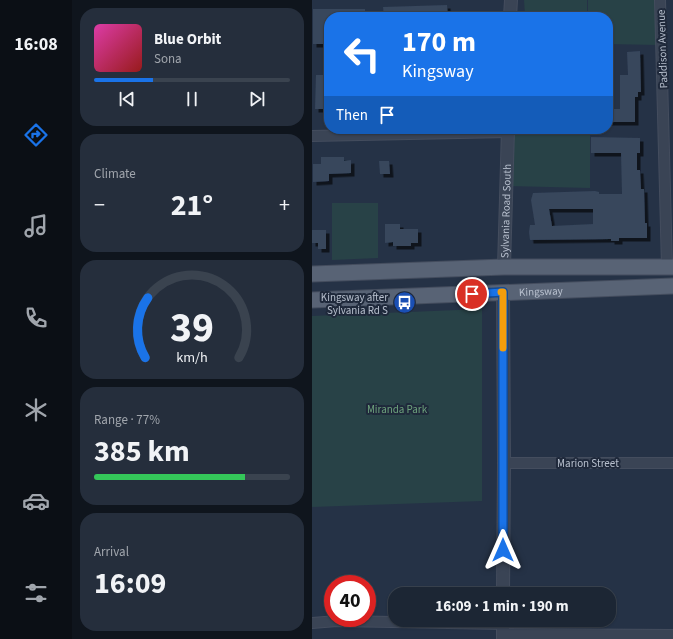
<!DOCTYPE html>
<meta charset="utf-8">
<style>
body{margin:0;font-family:"Source Sans 3",sans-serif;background:#252e3c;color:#f1f3f6;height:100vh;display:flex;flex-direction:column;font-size:15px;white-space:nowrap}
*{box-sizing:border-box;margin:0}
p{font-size:13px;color:#a0a5ac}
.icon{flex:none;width:22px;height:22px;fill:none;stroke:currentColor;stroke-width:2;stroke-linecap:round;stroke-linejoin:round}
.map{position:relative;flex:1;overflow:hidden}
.side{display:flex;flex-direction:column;gap:8px;padding:8px;background:#0f151d;width:240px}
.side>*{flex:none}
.banner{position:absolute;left:12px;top:12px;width:289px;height:122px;border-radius:16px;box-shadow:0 1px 3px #0004,0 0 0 1px #3a434f;background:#1a73e8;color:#fff;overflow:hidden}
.speed{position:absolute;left:12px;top:575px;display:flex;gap:8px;font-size:20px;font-weight:700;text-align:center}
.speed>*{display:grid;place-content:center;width:52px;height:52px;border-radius:50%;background:#1c2634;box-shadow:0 1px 3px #0004,0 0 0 1px #3a434f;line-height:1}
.speed .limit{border:6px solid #d22;background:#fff;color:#111}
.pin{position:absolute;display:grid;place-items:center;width:34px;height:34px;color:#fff;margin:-17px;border:2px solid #fff;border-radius:50%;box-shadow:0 1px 4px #0007}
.me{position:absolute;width:44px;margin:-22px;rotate:0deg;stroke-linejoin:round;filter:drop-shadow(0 0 3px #0008)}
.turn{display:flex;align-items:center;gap:14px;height:84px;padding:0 12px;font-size:18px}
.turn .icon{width:52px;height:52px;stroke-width:2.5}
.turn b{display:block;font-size:28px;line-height:34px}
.then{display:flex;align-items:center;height:38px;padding:0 12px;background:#0003;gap:8px;font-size:15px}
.big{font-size:30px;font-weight:700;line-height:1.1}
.side .tile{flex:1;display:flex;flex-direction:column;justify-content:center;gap:6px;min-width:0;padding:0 14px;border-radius:16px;background:#252e3c}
.side .dial{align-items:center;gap:0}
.dial svg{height:104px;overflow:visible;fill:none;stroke:#3a434f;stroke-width:7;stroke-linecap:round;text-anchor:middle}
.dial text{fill:#f1f3f6;stroke:none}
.song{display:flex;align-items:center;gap:12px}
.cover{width:48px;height:48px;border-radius:6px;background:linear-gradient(135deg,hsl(320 70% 55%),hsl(0 70% 35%))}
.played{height:4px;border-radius:2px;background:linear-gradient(90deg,#1a73e8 30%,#3a434f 30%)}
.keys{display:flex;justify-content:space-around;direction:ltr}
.heat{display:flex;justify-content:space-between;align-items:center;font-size:22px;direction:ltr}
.charge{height:6px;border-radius:3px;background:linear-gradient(90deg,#34c759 77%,#3a434f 0)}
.trip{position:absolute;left:76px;top:587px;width:228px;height:40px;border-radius:16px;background:#1c2634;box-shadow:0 1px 3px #0004,0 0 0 1px #3a434f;font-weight:700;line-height:40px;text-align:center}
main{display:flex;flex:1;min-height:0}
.tab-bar{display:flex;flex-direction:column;width:72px;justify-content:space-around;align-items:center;background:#0b0f15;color:#a0a5ac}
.tab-bar .icon{width:28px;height:28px}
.tab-bar .active{color:#1a73e8}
.tab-bar b{font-size:18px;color:#f1f3f6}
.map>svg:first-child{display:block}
</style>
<main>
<nav class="tab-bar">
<b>16:08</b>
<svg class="icon active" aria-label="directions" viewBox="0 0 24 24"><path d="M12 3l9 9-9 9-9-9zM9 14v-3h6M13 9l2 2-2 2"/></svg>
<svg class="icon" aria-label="music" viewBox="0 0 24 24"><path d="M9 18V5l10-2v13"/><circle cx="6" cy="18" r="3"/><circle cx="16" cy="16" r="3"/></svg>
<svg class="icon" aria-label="phone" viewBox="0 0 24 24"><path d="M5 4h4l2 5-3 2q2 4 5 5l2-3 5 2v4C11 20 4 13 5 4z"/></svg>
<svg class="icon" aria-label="climate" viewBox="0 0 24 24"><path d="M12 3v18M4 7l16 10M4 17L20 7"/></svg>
<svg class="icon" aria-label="car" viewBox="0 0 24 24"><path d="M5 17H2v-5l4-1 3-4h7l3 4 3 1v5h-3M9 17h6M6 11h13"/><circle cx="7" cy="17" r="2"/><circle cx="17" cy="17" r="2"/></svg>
<svg class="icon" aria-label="filters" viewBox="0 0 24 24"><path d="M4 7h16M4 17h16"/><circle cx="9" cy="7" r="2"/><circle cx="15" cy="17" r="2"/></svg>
</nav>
<section class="side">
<div class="tile">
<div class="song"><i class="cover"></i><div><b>Blue Orbit</b><p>Sona</p></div></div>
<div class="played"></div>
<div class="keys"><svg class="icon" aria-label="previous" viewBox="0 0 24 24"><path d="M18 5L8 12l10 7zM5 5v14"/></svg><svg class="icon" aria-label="pause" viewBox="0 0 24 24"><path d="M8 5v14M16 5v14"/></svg><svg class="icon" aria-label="next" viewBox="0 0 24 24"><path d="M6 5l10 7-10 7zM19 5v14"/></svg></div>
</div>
<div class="tile"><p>Climate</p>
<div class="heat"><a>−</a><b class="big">21°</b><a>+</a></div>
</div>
<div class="tile dial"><svg viewBox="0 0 100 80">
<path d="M14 69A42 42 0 1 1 86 69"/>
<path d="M14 69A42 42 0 0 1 16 23" stroke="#1a73e8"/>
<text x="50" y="56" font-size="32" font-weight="700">39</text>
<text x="50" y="72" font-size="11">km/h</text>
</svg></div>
<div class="tile"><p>Range · 77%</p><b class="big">385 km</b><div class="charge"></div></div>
<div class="tile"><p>Arrival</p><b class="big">16:09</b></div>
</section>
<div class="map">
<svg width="361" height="639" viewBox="0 0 361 639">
<defs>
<filter id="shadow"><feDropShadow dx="3.5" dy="3.5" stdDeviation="0" flood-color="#0009"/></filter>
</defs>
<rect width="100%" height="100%" fill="#253246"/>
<!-- green -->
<path fill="#284247" d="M 212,0 L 275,0 L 275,15 L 213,15 Z
M 276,0 L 344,0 L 345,45 L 296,44 L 296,17 L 276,17 Z
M 196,129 L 278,129 L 278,188 L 195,186 Z
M 20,203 L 66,203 L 66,258 L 20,260 Z
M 170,309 L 170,501 L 0,507 L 0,316 Z"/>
<!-- building -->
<path fill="#37465c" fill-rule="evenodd" filter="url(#shadow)" d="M 135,5 L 136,17 L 72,17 L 71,7 Z
M 1,9 L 53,9 L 53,17 L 17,17 L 17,44 L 1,44 Z
M 328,51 L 329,92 L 326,92 L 326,97 L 323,97 L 323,122 L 296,122 L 296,109 L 308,109 L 308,75 L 316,75 L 315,52 Z
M 4,75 L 17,75 L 17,109 L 3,109 Z
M 279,137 L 328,138 L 328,153 L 325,153 L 325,170 L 328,170 L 329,189 L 332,189 L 333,223 L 335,223 L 335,238 L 307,238 L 307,241 L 299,241 L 299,239 L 218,240 L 217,232 L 218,225 L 223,225 L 219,200 L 221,193 L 283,191 L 287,192 L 287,194 L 310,194 L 309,153 L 279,153 ZM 237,209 L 281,209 L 281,224 L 240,226 Z
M 9,157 L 32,157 L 32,161 L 39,160 L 39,173 L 17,174 L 17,181 L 1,182 L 1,164 L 9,164 Z
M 67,161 L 77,161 L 78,174 L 68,174 Z
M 73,224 L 88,224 L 88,229 L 106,229 L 106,243 L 99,243 L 99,246 L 81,246 L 81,242 L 73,243 Z
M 0,230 L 14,230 L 14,249 L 6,249 L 6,243 L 0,243 Z"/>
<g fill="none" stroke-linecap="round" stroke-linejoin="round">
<defs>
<path id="minor" d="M 348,0 L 355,267
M 0,136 L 196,132
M 192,463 L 361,463
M 0,623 L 25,621 L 191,624
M 191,634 L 361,635"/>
<g id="tertiary">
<path d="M 198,17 L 199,0"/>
<path id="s1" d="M 192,267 L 196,129"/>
<path d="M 191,292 L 192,463 L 191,594"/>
<path d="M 191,620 L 191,639"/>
</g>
<g id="primary">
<path d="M 0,274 L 192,267 L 361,267"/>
<path id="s2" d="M 0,300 L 361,286"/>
</g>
</defs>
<!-- minor casing -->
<use href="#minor" stroke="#444d5e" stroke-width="12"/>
<!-- tertiary casing -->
<use href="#tertiary" stroke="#444d5e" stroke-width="14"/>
<!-- primary casing -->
<use href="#primary" stroke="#444d5e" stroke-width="17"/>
<!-- minor -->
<use href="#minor" stroke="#3a4455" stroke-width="10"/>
<!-- tertiary -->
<use href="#tertiary" stroke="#3a4455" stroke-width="12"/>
<!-- primary -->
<use href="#primary" stroke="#586375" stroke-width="15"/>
</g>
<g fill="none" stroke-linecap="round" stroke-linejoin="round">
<defs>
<path id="route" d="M 160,294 L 191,292 L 191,550"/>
</defs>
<!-- route casing -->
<use href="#route" stroke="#114b97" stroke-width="10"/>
<!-- route -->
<use href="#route" stroke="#1a73e8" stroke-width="7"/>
<!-- slow -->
<path stroke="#f59e0b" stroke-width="7" d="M 189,292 L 191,292 L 191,348"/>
</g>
<!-- icons -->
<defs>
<symbol id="bus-disc" viewBox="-11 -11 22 22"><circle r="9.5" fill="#1a4fb4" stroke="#1f293b"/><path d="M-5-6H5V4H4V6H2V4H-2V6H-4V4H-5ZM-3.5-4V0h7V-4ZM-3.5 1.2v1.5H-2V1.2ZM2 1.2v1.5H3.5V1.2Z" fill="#fff"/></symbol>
</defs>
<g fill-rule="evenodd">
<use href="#bus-disc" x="80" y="290" width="25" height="25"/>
</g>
<g text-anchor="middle" stroke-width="4" stroke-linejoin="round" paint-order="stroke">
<!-- street labels -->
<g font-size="11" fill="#b8c0ce" stroke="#1f293b">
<text transform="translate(350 49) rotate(-92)" y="4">Paddison Avenue</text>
<text dy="4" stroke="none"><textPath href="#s1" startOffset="56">Sylvania Road South</textPath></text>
<text dy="4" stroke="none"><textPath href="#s2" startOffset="229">Kingsway</textPath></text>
<text x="276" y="467">Marion Street</text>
</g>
<!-- poi labels -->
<g font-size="11" fill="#b8c0ce" stroke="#1f293b" text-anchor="end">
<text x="76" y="301">Kingsway after<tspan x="76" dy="13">Sylvania Rd S</tspan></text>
</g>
<!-- park labels -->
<g font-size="11" fill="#6da17c" stroke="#1f293b">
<text x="85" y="413">Miranda Park</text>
</g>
</g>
</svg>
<div class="speed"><div class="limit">40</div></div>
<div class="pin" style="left:160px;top:294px;background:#d93025"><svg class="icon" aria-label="arrive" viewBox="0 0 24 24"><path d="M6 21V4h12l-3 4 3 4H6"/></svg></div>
<svg class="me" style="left:191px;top:550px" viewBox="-20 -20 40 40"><path d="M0-17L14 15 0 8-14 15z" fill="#1a73e8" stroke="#fff" stroke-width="4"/></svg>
<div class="trip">16:09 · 1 min · 190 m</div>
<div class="banner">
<div class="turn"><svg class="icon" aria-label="left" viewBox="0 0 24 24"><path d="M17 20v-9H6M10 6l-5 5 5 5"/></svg><div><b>170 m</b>Kingsway</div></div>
<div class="then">Then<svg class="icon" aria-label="arrive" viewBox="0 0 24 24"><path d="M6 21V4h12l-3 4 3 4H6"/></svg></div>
</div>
</div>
</main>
